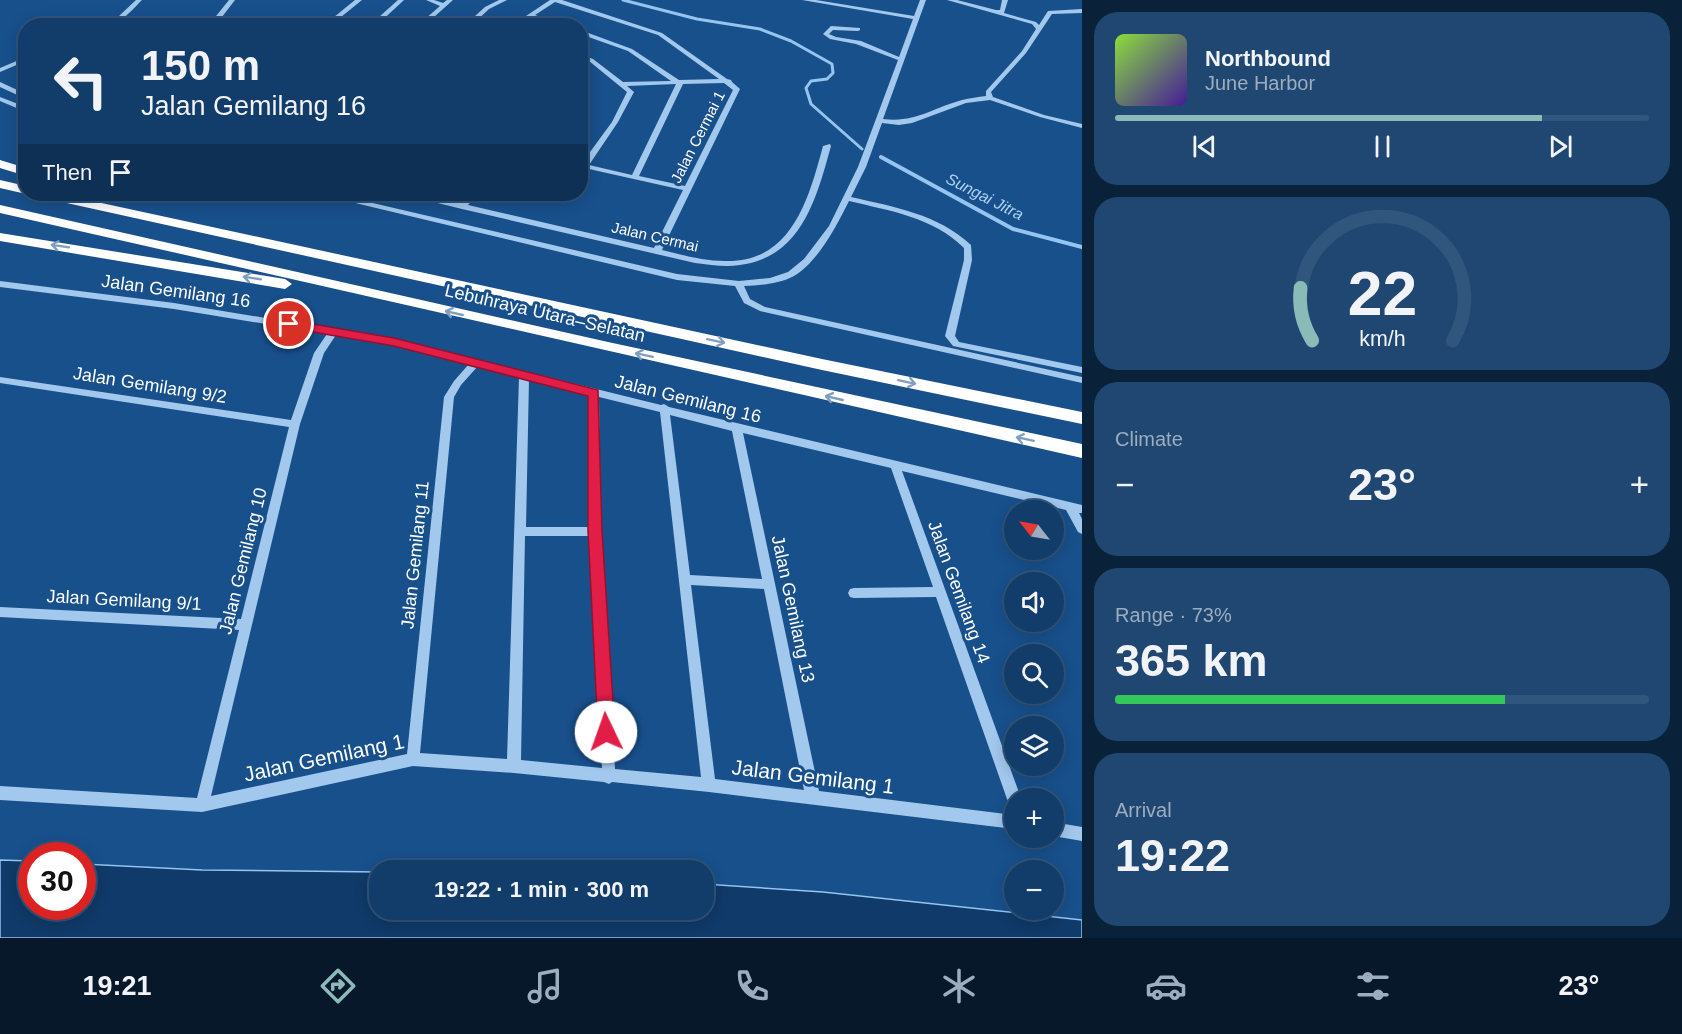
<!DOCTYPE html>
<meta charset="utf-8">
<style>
body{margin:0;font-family:Helvetica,sans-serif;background:#1f4771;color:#f1f3f6;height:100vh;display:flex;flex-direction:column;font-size:22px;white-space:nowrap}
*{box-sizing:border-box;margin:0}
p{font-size:20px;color:#9cadc0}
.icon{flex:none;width:33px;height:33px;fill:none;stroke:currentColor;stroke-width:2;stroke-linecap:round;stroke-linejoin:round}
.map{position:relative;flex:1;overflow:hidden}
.details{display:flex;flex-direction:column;gap:12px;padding:12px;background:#0a213a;width:600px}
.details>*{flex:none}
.hud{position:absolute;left:18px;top:18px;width:570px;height:183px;border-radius:24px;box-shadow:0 3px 15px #0003,0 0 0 2px #31567d;background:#123c69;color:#f1f3f6;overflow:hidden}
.needle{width:39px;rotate:301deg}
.fabs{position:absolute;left:1004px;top:500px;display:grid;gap:12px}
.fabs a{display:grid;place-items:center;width:60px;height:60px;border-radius:50%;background:#123c69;box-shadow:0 3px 15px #0003,0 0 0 2px #31567d;font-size:30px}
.speed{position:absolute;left:18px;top:842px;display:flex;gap:12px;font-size:30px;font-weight:700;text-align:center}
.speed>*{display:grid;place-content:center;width:78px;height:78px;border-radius:50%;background:#123c69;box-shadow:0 3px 15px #0003,0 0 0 2px #31567d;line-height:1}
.speed .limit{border:9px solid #d22;background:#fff;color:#111}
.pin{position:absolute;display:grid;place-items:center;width:51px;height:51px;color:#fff;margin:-26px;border:3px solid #fff;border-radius:50%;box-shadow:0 2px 6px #0007}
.me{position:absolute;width:66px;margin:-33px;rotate:357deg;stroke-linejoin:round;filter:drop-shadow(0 0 4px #0008)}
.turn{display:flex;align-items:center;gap:21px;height:126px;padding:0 24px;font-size:27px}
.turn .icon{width:78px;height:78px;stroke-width:2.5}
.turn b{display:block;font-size:42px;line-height:51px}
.then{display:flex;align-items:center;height:57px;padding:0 24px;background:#0003;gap:12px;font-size:22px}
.big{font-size:45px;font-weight:700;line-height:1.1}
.details .widget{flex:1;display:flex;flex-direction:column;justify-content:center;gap:9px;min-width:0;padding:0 21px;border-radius:24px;background:#1f4771}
.details .dial{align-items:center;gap:0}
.dial svg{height:156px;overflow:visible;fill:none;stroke:#31567d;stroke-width:7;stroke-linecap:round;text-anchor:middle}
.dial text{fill:#f1f3f6;stroke:none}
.song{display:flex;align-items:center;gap:18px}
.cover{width:72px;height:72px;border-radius:9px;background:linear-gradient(135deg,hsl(90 70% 55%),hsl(260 70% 35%))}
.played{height:6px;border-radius:3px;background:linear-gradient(90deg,#8bbbb9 80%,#31567d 80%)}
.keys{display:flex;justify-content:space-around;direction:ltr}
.heat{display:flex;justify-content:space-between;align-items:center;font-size:33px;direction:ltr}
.charge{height:9px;border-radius:4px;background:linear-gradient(90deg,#34c759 73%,#31567d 0)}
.trip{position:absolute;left:369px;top:860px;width:345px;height:60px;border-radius:24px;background:#123c69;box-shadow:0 3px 15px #0003,0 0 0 2px #31567d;font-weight:700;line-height:60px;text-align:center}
.menu{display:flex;height:96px;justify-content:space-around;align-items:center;background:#07182a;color:#9cadc0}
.menu .icon{width:42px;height:42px}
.menu .current{color:#8bbbb9}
.menu b{font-size:27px;color:#f1f3f6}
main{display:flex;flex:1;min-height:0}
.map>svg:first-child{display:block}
</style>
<main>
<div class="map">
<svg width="1082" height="938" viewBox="0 0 1082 938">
<rect width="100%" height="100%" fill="#18508c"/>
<!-- water -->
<path fill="#103a69" stroke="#95c4f1" stroke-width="1.5" d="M 0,860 L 31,861 L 32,906 L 82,906 L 83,864 L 202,870 L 379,872 L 380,909 L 704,909 L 704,884 L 823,892 L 1082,920 L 1082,938 L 0,938 Z"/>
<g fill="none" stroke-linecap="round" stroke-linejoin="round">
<!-- stream-far1 -->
<path stroke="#95c4f1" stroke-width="3" d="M 623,0 L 697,19 L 760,29 L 791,41 L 832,64 L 833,73 L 827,79 L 811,81 L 806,88 L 811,104 L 862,149"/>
<!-- stream -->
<path stroke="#95c4f1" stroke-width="4" d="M 881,157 L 1013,229 L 1082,247"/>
<!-- minor -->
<path fill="#a3c8ee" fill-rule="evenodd" d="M 136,0 L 142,0 C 131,11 119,26 102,26 L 119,16 Z
M 229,0 L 235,0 L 215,26 L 208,26 Z
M 355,0 L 362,0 L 330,26 L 323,26 Z
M 398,0 L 404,0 L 376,26 L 369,26 Z
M 426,0 L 434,0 L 443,3 L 447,0 L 453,0 L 424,26 L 417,26 L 440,6 Z
M 499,0 L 507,0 L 489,9 L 471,26 L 464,26 L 485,7 Z
M 550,0 L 562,0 L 662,33 L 727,79 L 731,80 L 732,82 L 740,89 L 662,250 C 682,255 704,261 725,261 C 792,263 809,198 823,146 L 830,144 L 831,146 C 815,204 799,264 728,266 C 717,266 706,264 695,263 L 462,209 L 409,196 L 409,194 L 420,194 L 461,203 L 470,194 L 477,194 L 468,205 L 654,248 L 683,190 L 580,167 L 580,163 L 582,163 L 612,122 L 627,92 L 589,61 L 580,58 L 580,54 L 593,59 L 623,82 L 671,81 L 628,51 L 580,34 L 580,30 L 632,49 L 679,80 L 719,79 L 658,35 L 555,2 L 535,15 L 565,26 L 555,26 L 531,18 L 519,26 L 511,26 ZM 724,83 L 733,90 L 685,186 L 639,176 L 683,84 ZM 676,84 L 632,175 L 589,165 L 618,122 L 634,92 L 627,86 Z
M 802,0 L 816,0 L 914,16 L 920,0 L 926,0 L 883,119 C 916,123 932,108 962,100 C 970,98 978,97 986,96 L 986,91 L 1022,51 L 1036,29 L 1032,24 L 947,0 L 957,0 L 996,10 L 1000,10 L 1002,0 L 1008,0 L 1004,13 L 1036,22 L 1039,25 L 1048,11 L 1082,9 L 1082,13 L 1052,14 L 1026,53 L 991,92 L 993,97 L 1044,115 L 1082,124 L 1082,128 L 1040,117 L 990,100 L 966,103 L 912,123 L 899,125 L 882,123 L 866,167 L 851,197 C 894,207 938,214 971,245 L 972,260 L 955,336 L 959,342 L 1082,367 L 1082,373 L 953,346 L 945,336 L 964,260 L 964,248 C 933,217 890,211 849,201 C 837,225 818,262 794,276 C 779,284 761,285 744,286 L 750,299 L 765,307 L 1082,377 L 1082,383 L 760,311 L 744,303 L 735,286 L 677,280 L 326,196 L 322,194 L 334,194 L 677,274 L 739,281 L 770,278 L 788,272 L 804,259 L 829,226 L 858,167 L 898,60 L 856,44 L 830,39 L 823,34 L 831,26 L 860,28 L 860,30 L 858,31 L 833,30 L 829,34 L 836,37 L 861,41 L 899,57 L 913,19 Z
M 26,57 L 26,61 L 0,72 L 0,68 Z
M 0,82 L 26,94 L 26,99 L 0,87 Z
M 0,97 L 26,107 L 26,112 L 0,101 Z
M 0,281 L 174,303 L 394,339 L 661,405 L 664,404 L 669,407 L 1082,505 L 1082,513 L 1079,513 L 1082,519 L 1082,534 L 1078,532 L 1066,510 L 902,471 L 1021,798 L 1014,798 L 1014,806 L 1009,804 L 1007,799 L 936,597 L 854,598 L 850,597 L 848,593 L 850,589 L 854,588 L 933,587 L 891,468 L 743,433 L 819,791 L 1014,815 L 1014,829 L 709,792 L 612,782 L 609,784 L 604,782 L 514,773 L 413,766 L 202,812 L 0,800 L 0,786 L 197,798 L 239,630 L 0,617 L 0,607 L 241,619 L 289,427 L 0,383 L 0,377 L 291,420 L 314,353 L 327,334 L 174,309 L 0,287 ZM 336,335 L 394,345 L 469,364 L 454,381 L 444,397 L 407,754 L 211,796 L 300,424 L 324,353 ZM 478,366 L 519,377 L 507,759 L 420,753 L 454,397 L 461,385 ZM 529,379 L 589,394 L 589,527 L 526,527 ZM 599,397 L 660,412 L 701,777 L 615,769 L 601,531 ZM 670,415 L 732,431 L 762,579 L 690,575 ZM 525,536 L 590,536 L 602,768 L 521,760 ZM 691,585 L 764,589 L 804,790 L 715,779 Z
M 1053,822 L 1082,827 L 1082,841 L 1053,836 Z"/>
<!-- highway -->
<path fill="#fff" fill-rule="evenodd" d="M 0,160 L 26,168 L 26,176 L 0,168 Z
M 0,180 L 26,186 L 26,194 L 28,194 L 26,194 L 0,188 Z
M 37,194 L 60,194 L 822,359 L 1082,412 L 1082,424 L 822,370 L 44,198 Z
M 0,205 L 608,342 L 1082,444 L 1082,458 L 0,213 Z
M 0,233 L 285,279 L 292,284 L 285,289 L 0,241 Z"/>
</g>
<!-- one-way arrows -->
<defs><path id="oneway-shaft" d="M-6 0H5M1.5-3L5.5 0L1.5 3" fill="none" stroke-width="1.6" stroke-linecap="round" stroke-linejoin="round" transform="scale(1.5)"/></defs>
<g stroke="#809fc0">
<use href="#oneway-shaft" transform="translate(60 246) rotate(-171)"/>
<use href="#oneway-shaft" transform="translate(252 278) rotate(-171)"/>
<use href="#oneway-shaft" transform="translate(454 313) rotate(-167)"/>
<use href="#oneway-shaft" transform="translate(716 341) rotate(12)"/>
<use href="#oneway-shaft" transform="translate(644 355) rotate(-168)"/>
<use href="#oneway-shaft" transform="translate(907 382) rotate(12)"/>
<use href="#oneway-shaft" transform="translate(834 398) rotate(-167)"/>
<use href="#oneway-shaft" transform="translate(1025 439) rotate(-168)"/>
</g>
<!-- route -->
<path fill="#e11d48" stroke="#92132f" stroke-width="1.5" d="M 289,320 L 394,338 L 598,390 L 602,531 L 615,732 L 612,738 L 606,741 L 600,738 L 598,732 L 588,531 L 588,396 L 394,346 L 284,327 L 283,324 Z"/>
<g text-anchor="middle" stroke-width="6" stroke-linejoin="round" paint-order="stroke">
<!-- far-street labels -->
<g font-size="15" fill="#fff" stroke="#18508c">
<text transform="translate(698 137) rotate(-63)" y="5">Jalan Cermai 1</text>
<text transform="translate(655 237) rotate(13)" y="5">Jalan Cermai</text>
</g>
<!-- far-water labels -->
<g font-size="16" font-style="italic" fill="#aed2f5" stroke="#18508c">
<text transform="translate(985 196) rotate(27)" y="6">Sungai Jitra</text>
</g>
<!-- street labels -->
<g font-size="18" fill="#fff" stroke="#18508c">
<text transform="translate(176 291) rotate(8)" y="6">Jalan Gemilang 16</text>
<text transform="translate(545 313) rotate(13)" y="6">Lebuhraya Utara–Selatan</text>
<text transform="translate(150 385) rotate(9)" y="6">Jalan Gemilang 9/2</text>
<text transform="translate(688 399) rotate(14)" y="6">Jalan Gemilang 16</text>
<text transform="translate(415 555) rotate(-84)" y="6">Jalan Gemilang 11</text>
<text transform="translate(243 561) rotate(-76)" y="6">Jalan Gemilang 10</text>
<text transform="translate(959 592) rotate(70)" y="6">Jalan Gemilang 14</text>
<text transform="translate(124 600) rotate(3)" y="6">Jalan Gemilang 9/1</text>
<text transform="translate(793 609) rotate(78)" y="6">Jalan Gemilang 13</text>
</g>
<!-- near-street labels -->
<g font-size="21" fill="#fff" stroke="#18508c">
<text transform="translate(324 758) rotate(-12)" y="7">Jalan Gemilang 1</text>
<text transform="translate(813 777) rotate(7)" y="7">Jalan Gemilang 1</text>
</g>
</g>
</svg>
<div class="fabs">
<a><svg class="needle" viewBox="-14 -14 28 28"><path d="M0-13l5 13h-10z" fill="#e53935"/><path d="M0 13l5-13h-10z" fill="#9cadc0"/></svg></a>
<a><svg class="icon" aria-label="sound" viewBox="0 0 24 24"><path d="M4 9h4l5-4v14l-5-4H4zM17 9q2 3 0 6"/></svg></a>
<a><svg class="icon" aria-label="search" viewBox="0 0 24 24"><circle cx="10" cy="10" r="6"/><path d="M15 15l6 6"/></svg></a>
<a><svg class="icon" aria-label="layers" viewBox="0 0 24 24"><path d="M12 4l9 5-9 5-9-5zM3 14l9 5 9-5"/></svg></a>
<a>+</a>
<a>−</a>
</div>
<div class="speed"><div class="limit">30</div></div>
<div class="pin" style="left:289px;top:324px;background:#d93025"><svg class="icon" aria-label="arrive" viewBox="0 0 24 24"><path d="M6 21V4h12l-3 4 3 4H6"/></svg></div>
<svg class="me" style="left:606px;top:732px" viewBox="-20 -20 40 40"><circle r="19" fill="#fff"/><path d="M0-13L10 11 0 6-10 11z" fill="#e11d48"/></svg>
<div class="trip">19:22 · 1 min · 300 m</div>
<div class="hud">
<div class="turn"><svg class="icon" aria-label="left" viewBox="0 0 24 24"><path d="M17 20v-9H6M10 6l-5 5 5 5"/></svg><div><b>150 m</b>Jalan Gemilang 16</div></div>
<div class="then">Then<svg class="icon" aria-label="arrive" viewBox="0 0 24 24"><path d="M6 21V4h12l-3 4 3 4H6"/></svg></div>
</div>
</div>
<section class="details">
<div class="widget">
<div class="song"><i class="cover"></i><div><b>Northbound</b><p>June Harbor</p></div></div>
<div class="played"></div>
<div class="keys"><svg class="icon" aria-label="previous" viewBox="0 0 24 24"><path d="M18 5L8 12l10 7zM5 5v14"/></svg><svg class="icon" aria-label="pause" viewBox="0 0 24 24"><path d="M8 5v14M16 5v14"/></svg><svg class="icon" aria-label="next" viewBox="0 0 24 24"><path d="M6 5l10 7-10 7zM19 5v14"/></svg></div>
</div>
<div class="widget dial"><svg viewBox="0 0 100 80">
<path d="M14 69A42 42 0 1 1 86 69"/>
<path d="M14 69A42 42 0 0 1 8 42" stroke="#8bbbb9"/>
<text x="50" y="56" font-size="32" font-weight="700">22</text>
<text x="50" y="72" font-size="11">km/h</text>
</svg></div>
<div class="widget"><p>Climate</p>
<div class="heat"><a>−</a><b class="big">23°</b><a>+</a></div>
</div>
<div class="widget"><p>Range · 73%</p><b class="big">365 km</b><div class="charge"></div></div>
<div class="widget"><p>Arrival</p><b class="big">19:22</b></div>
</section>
</main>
<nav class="menu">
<b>19:21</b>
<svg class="icon current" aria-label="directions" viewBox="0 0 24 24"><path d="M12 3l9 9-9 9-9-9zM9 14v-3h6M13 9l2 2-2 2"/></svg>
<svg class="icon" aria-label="music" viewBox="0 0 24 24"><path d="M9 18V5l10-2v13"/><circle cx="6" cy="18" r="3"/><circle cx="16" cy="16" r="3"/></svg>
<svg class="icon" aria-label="phone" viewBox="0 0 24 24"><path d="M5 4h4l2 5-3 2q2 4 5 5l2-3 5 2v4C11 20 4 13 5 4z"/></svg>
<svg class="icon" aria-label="climate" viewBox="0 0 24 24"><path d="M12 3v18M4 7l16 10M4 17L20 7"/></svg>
<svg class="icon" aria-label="car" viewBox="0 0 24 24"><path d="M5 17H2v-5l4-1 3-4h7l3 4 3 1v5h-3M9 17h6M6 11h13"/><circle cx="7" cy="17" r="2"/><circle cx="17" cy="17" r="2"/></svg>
<svg class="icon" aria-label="filters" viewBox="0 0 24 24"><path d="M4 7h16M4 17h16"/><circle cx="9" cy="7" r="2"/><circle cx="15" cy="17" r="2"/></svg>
<b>23°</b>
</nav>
